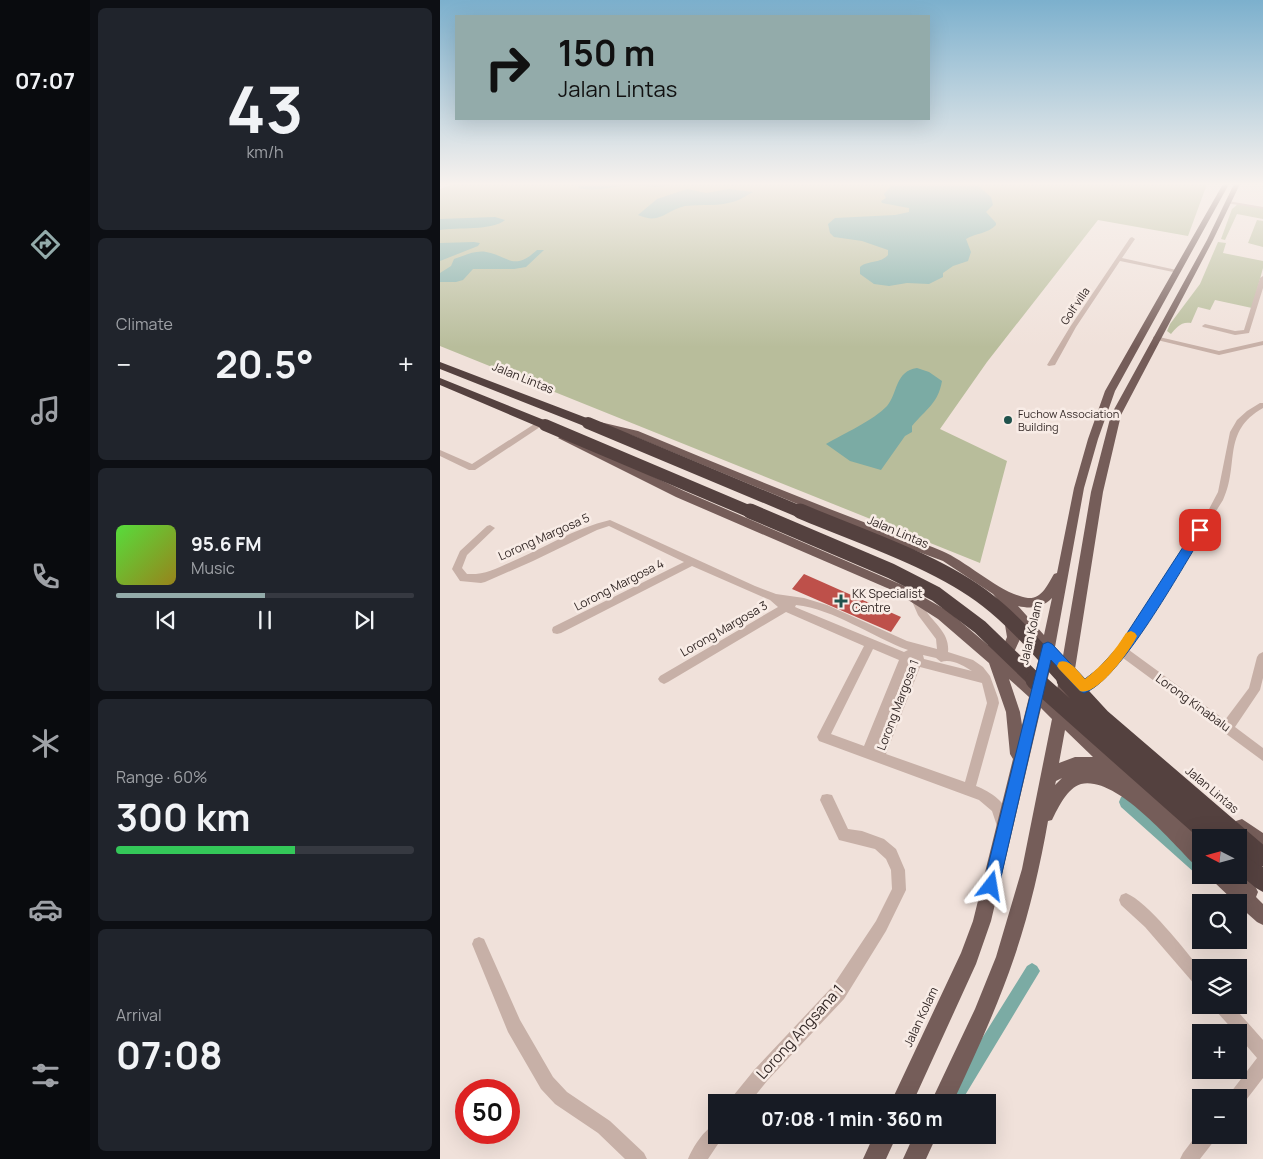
<!DOCTYPE html>
<meta charset="utf-8">
<style>
body{margin:0;font-family:Manrope,sans-serif;background:#20242c;color:#f1f3f6;height:100vh;display:flex;flex-direction:column;font-size:19px;white-space:nowrap}
*{box-sizing:border-box;margin:0}
p{font-size:16px;color:#9ea1a6}
.icon{flex:none;width:28px;height:28px;fill:none;stroke:currentColor;stroke-width:2;stroke-linecap:round;stroke-linejoin:round}
.map{position:relative;flex:1;overflow:hidden}
.side{display:flex;flex-direction:column;gap:8px;padding:8px;background:#0d0f14;width:350px}
.side>*{flex:none}
.hud{position:absolute;left:15px;top:15px;width:475px;height:105px;border-radius:0px;box-shadow:0 5px 20px #0002;background:#93abaa;color:#111;overflow:hidden}
.needle{width:32px;rotate:276deg}
.tools{position:absolute;left:752px;top:829px;display:grid;gap:10px}
.tools a{display:grid;place-items:center;width:55px;height:55px;border-radius:0px;background:#171b24;box-shadow:0 5px 20px #0002;font-size:25px}
.speed{position:absolute;left:15px;top:1079px;display:flex;gap:10px;font-size:25px;font-weight:700;text-align:center}
.speed>*{display:grid;place-content:center;width:65px;height:65px;border-radius:50%;background:#171b24;box-shadow:0 5px 20px #0002;line-height:1}
.speed .limit{border:8px solid #d22;background:#fff;color:#111}
.pin{position:absolute;display:grid;place-items:center;width:42px;height:42px;color:#fff;margin:-21px;border-radius:10px;box-shadow:0 2px 8px #0006}
.me{position:absolute;width:55px;margin:-28px;rotate:14deg;stroke-linejoin:round;filter:drop-shadow(0 0 4px #0008)}
.turn{display:flex;align-items:center;gap:18px;height:105px;padding:0 20px;font-size:22px}
.turn .icon{width:65px;height:65px;stroke-width:2.5}
.turn b{display:block;font-size:35px;line-height:42px}
.big{font-size:38px;font-weight:700;line-height:1.1}
.side .card{flex:1;display:flex;flex-direction:column;justify-content:center;gap:8px;min-width:0;padding:0 18px;border-radius:8px;background:#20242c}
.side .dial{align-items:center;gap:0}
.dial b{font-size:65px;line-height:1}
.song{display:flex;align-items:center;gap:15px}
.cover{width:60px;height:60px;border-radius:8px;background:linear-gradient(135deg,hsl(110 70% 55%),hsl(50 70% 35%))}
.played{height:5px;border-radius:2px;background:linear-gradient(90deg,#93abaa 50%,#363941 50%)}
.keys{display:flex;justify-content:space-around;direction:ltr}
.heat{display:flex;justify-content:space-between;align-items:center;font-size:28px;direction:ltr}
.charge{height:8px;border-radius:4px;background:linear-gradient(90deg,#34c759 60%,#363941 0)}
.trip{position:absolute;left:268px;top:1094px;width:288px;height:50px;border-radius:0px;background:#171b24;box-shadow:0 5px 20px #0002;font-weight:700;line-height:50px;text-align:center}
main{display:flex;flex:1;min-height:0}
.tab-bar{display:flex;flex-direction:column;width:90px;justify-content:space-around;align-items:center;background:#090b0e;color:#9ea1a6}
.tab-bar .icon{width:35px;height:35px}
.tab-bar .current{color:#93abaa}
.tab-bar b{font-size:22px;color:#f1f3f6}
.map>svg:first-child{display:block}
</style>
<main>
<nav class="tab-bar">
<b>07:07</b>
<svg class="icon current" aria-label="directions" viewBox="0 0 24 24"><path d="M12 3l9 9-9 9-9-9zM9 14v-3h6M13 9l2 2-2 2"/></svg>
<svg class="icon" aria-label="music" viewBox="0 0 24 24"><path d="M9 18V5l10-2v13"/><circle cx="6" cy="18" r="3"/><circle cx="16" cy="16" r="3"/></svg>
<svg class="icon" aria-label="phone" viewBox="0 0 24 24"><path d="M5 4h4l2 5-3 2q2 4 5 5l2-3 5 2v4C11 20 4 13 5 4z"/></svg>
<svg class="icon" aria-label="climate" viewBox="0 0 24 24"><path d="M12 3v18M4 7l16 10M4 17L20 7"/></svg>
<svg class="icon" aria-label="car" viewBox="0 0 24 24"><path d="M5 17H2v-5l4-1 3-4h7l3 4 3 1v5h-3M9 17h6M6 11h13"/><circle cx="7" cy="17" r="2"/><circle cx="17" cy="17" r="2"/></svg>
<svg class="icon" aria-label="filters" viewBox="0 0 24 24"><path d="M4 7h16M4 17h16"/><circle cx="9" cy="7" r="2"/><circle cx="15" cy="17" r="2"/></svg>
</nav>
<section class="side">
<div class="card dial"><b>43</b><p>km/h</p></div>
<div class="card"><p>Climate</p>
<div class="heat"><a>−</a><b class="big">20.5°</b><a>+</a></div>
</div>
<div class="card">
<div class="song"><i class="cover"></i><div><b>95.6 FM</b><p>Music</p></div></div>
<div class="played"></div>
<div class="keys"><svg class="icon" aria-label="previous" viewBox="0 0 24 24"><path d="M18 5L8 12l10 7zM5 5v14"/></svg><svg class="icon" aria-label="pause" viewBox="0 0 24 24"><path d="M8 5v14M16 5v14"/></svg><svg class="icon" aria-label="next" viewBox="0 0 24 24"><path d="M6 5l10 7-10 7zM19 5v14"/></svg></div>
</div>
<div class="card"><p>Range · 60%</p><b class="big">300 km</b><div class="charge"></div></div>
<div class="card"><p>Arrival</p><b class="big">07:08</b></div>
</section>
<div class="map">
<svg width="823" height="1159" viewBox="0 0 823 1159">
<rect width="100%" height="100%" fill="#f0e1da"/>
<!-- green -->
<path fill="#b8bd9b" d="M 13,184 L 767,184 L 748,236 L 658,220 L 547,362 L 500,429 L 567,461 L 540,563 L 0,346 L 0,189 Z
M 798,204 L 823,208 L 823,219 L 797,214 L 785,240 L 781,239 L 792,209 Z
M 817,220 L 823,221 L 823,247 L 808,243 Z
M 778,242 L 786,243 L 783,253 L 823,261 L 823,268 L 812,308 L 775,300 L 770,310 L 758,307 L 751,323 C 741,321 736,328 731,334 L 727,331 L 730,324 L 760,284 Z"/>
<!-- water -->
<path fill="#7baba4" d="M 137,184 L 229,184 C 219,190 206,185 194,185 C 175,185 157,193 139,188 Z
M 453,184 L 536,184 L 551,197 L 553,205 L 546,212 L 556,223 L 556,225 C 547,234 536,233 526,239 L 531,252 L 528,261 L 513,266 L 503,273 L 503,277 L 489,284 L 467,283 L 449,286 L 434,284 L 420,274 L 420,267 C 428,260 440,264 448,255 L 448,250 L 422,241 L 394,237 L 390,233 L 388,224 L 395,218 L 455,215 L 469,212 L 469,208 L 442,203 L 441,201 L 446,198 L 444,194 Z
M 247,189 L 266,193 L 289,189 L 313,192 C 307,195 301,199 296,201 C 279,207 262,204 245,206 C 226,210 221,225 198,215 L 217,199 Z
M 55,217 L 65,220 C 52,231 17,227 0,230 L 0,219 Z
M 34,242 L 40,243 L 38,246 L 0,261 L 0,243 Z
M 97,250 L 104,250 L 86,267 L 74,269 L 33,269 L 23,280 L 16,282 L 0,282 L 0,273 L 11,266 L 14,259 C 24,256 35,250 46,252 C 69,256 73,272 97,250 Z
M 477,368 L 489,372 L 502,381 C 498,404 486,409 472,426 L 472,432 L 465,436 L 441,470 L 410,461 L 386,444 C 403,434 434,420 447,406 C 458,393 455,371 477,368 Z"/>
<g fill="none" stroke-linecap="round" stroke-linejoin="round">
<!-- canal -->
<path fill="#7baba4" fill-rule="evenodd" d="M 686,796 L 691,797 L 761,860 L 761,875 L 763,875 L 761,876 L 756,874 L 681,807 L 679,802 L 681,797 Z
M 592,963 L 597,966 L 600,971 L 597,976 L 521,1102 L 504,1102 L 506,1096 L 587,966 Z"/>
</g>
<!-- building -->
<path fill="#be504a" d="M 364,574 L 461,617 L 451,632 L 352,589 Z"/>
<g fill="none" stroke-linecap="round" stroke-linejoin="round">
<!-- minor -->
<path fill="#c7b0a7" fill-rule="evenodd" d="M 788,201 L 823,207 L 823,209 L 786,203 Z
M 692,237 L 695,239 L 682,258 L 741,271 L 738,273 L 680,261 L 636,327 L 615,365 L 609,366 L 607,365 L 630,327 L 690,238 Z
M 823,276 L 823,288 L 809,333 L 795,335 L 763,327 L 762,326 L 765,324 L 795,331 L 804,330 L 820,278 Z
M 715,336 L 779,351 L 823,341 L 823,345 L 779,355 L 713,339 L 713,337 Z
M 820,403 L 823,403 L 823,408 C 781,432 800,464 783,500 L 689,650 L 785,720 L 809,688 L 817,657 L 819,654 L 823,652 L 823,678 L 820,690 L 795,727 L 823,748 L 823,761 L 683,658 C 675,667 652,695 640,691 L 638,687 L 640,683 L 658,670 L 678,648 L 768,511 L 778,492 L 790,432 L 797,420 L 807,411 Z
M 99,421 L 105,421 L 106,423 L 35,470 L 29,470 L 0,456 L 0,450 L 32,464 Z
M 170,520 L 315,586 L 336,594 L 364,598 L 387,605 L 467,641 L 497,649 L 496,639 L 478,615 L 471,599 L 472,596 L 480,596 C 482,601 484,606 486,611 C 495,624 510,634 508,652 L 533,660 L 543,667 L 550,676 L 558,698 L 559,703 L 536,786 C 552,792 576,808 568,829 L 563,831 L 558,829 L 552,811 L 539,800 L 379,741 L 377,737 L 379,733 L 424,646 L 346,612 L 228,682 L 224,684 L 220,682 L 218,679 L 220,676 L 338,607 L 330,600 L 252,566 L 121,633 L 117,634 L 113,633 L 112,630 L 113,627 L 244,562 L 169,526 L 157,530 L 93,561 L 45,582 L 41,583 L 20,581 L 12,569 L 20,551 L 47,526 L 50,525 L 55,528 L 27,555 L 22,568 L 27,574 C 44,575 55,569 71,562 C 104,548 135,528 170,520 ZM 356,605 C 394,609 432,637 468,650 L 464,652 L 362,610 L 355,607 ZM 433,649 L 459,660 L 424,746 L 391,734 ZM 483,655 L 496,658 L 501,662 C 511,658 524,666 532,671 L 484,659 ZM 469,663 L 470,663 L 435,750 ZM 480,667 L 542,683 L 547,703 L 525,782 L 446,754 Z
M 387,794 L 392,795 L 408,829 L 422,831 L 444,839 L 456,849 L 465,870 L 466,890 L 446,931 L 404,999 L 327,1081 L 310,1102 L 291,1102 L 293,1096 L 315,1069 L 392,987 L 436,921 L 452,889 L 451,870 L 446,859 L 435,849 L 399,840 L 380,800 L 382,795 Z
M 686,893 C 708,902 745,950 761,970 L 761,989 L 756,986 L 705,927 L 681,905 L 679,900 L 681,895 Z
M 39,937 L 44,939 L 80,1020 L 113,1077 L 127,1092 L 170,1121 L 204,1153 L 207,1159 L 185,1159 L 158,1133 L 115,1104 L 101,1089 L 68,1032 L 32,944 L 34,939 Z
M 774,1005 L 792,1005 L 823,1040 L 823,1078 L 803,1104 L 799,1106 L 799,1098 L 789,1098 L 791,1092 L 817,1058 L 799,1037 L 799,1032 L 795,1032 L 776,1011 Z
M 276,1124 L 276,1135 L 284,1135 L 268,1159 L 248,1159 C 253,1147 264,1129 276,1124 Z
M 761,1129 L 761,1135 L 777,1135 L 774,1141 L 760,1159 L 740,1159 L 743,1153 Z"/>
<!-- major -->
<path fill="#755d59" fill-rule="evenodd" d="M 783,184 L 789,184 L 675,391 L 658,439 L 644,488 L 615,647 L 623,656 L 651,492 L 671,415 L 767,240 L 794,184 L 800,184 L 773,240 L 681,415 L 663,492 L 635,669 L 638,674 L 633,679 L 628,714 L 765,838 L 761,838 L 761,868 L 755,865 C 731,842 677,776 641,784 C 627,788 618,808 612,820 L 608,821 C 600,867 589,914 574,958 C 557,1008 535,1055 513,1102 L 491,1102 L 535,1009 L 556,957 L 582,869 L 612,719 L 601,708 L 551,921 L 536,964 L 473,1102 L 451,1102 L 521,953 L 533,921 L 573,759 L 570,754 L 566,712 L 549,663 L 498,619 L 454,591 L 236,497 L 118,438 L 123,435 L 127,436 L 244,491 L 462,585 L 508,611 L 548,645 L 554,642 L 565,642 L 567,637 L 564,619 L 570,614 L 553,594 L 503,561 L 425,532 L 191,435 L 157,427 L 155,425 L 160,422 L 198,431 C 276,463 354,496 434,526 C 456,535 480,541 502,551 C 528,562 562,595 588,598 C 602,599 608,584 614,574 L 617,573 L 634,488 L 648,439 L 665,391 ZM 612,598 L 604,635 L 578,606 C 591,609 602,608 612,598 ZM 578,624 L 601,649 L 593,682 L 559,654 L 575,650 L 581,637 ZM 612,662 L 620,672 L 615,702 L 604,693 ZM 569,679 L 589,697 L 582,725 L 580,712 ZM 625,730 L 653,757 L 635,757 L 619,763 ZM 622,778 L 615,785 L 616,781 Z
M 802,819 L 823,833 L 823,853 C 812,848 798,838 794,827 L 796,821 Z
M 799,869 L 815,886 L 818,892 L 816,897 L 823,904 L 823,925 L 817,922 L 799,906 L 799,902 L 795,902 L 773,881 L 770,875 L 799,875 Z
M 434,1135 L 457,1135 L 446,1159 L 423,1159 Z
M 474,1135 L 497,1135 L 486,1159 L 463,1159 Z"/>
<!-- highway -->
<path fill="#54413f" fill-rule="evenodd" d="M 0,362 L 152,420 L 154,423 L 152,426 L 144,426 L 0,369 Z
M 0,378 L 109,422 L 111,425 L 105,429 L 101,428 L 0,385 Z
M 799,850 L 806,853 L 823,867 L 823,892 L 816,888 L 799,874 Z"/>
<!-- highway-bridge-far2 -->
<path stroke="#54413f" stroke-width="12" d="M 148,423 L 363,513
M 105,425 L 313,513"/>
<!-- highway-bridge-far1 -->
<path stroke="#54413f" stroke-width="15" d="M 310,511 L 451,571 L 496,594 L 540,627 L 597,682
M 360,511 C 419,536 497,561 547,600 C 577,623 602,654 628,682"/>
<!-- highway-bridge -->
<path stroke="#54413f" stroke-width="19" d="M 595,680 L 773,838
M 626,680 L 661,718 L 823,857"/>
</g>
<!-- sky -->
<linearGradient id="sky" x2="0" y2="1"><stop stop-color="#7cb0cd"/><stop offset="0.53" stop-color="#f8f2ee"/><stop offset="1" stop-color="#f8f2ee" stop-opacity="0"/></linearGradient>
<rect width="823" height="347" fill="url(#sky)"/>
<!-- route -->
<path fill="#1a73e8" stroke="#114b97" d="M 760,526 L 764,527 L 765,530 L 764,533 C 741,569 681,680 644,693 L 640,691 L 611,660 L 559,886 L 557,891 L 551,894 L 545,891 L 543,886 L 603,644 L 608,642 L 612,644 L 645,679 L 658,669 L 678,647 L 756,527 Z"/>
<!-- slow -->
<path fill="#f59e0b" d="M 691,631 L 695,633 L 697,636 C 690,651 657,697 640,691 L 619,669 L 617,666 L 619,662 C 630,658 638,672 645,679 C 662,666 675,651 686,633 Z"/>
<!-- markers -->
<g fill="#20524c" stroke="#f8ece6" stroke-width="2">
<circle cx="568" cy="420" r="5"/>
<path d="M398.5 593.5h5v5h5v5h-5v5h-5v-5h-5v-5h5z"/>
</g>
<g text-anchor="middle" stroke-width="5" stroke-linejoin="round" paint-order="stroke">
<!-- far-street labels -->
<g font-size="11" fill="#342927" stroke="#f8ece6">
<text transform="translate(635 306) rotate(-56)" y="4">Golf villa</text>
</g>
<!-- far-poi labels -->
<g font-size="11" fill="#342927" stroke="#f8ece6" text-anchor="start">
<text x="578" y="418">Fuchow Association<tspan x="578" dy="13">Building</tspan></text>
</g>
<!-- street labels -->
<g font-size="12" fill="#342927" stroke="#f8ece6">
<text transform="translate(83 378) rotate(22)" y="4">Jalan Lintas</text>
<text transform="translate(458 532) rotate(23)" y="4">Jalan Lintas</text>
<text transform="translate(104 537) rotate(-24)" y="4">Lorong Margosa 5</text>
<text transform="translate(179 585) rotate(-27)" y="4">Lorong Margosa 4</text>
<text transform="translate(284 629) rotate(-30)" y="4">Lorong Margosa 3</text>
<text transform="translate(591 633) rotate(-77)" y="4">Jalan Kolam</text>
<text transform="translate(753 703) rotate(36)" y="4">Lorong Kinabalu</text>
<text transform="translate(458 705) rotate(-69)" y="4">Lorong Margosa 1</text>
<text transform="translate(772 790) rotate(40)" y="4">Jalan Lintas</text>
<text transform="translate(481 1017) rotate(-65)" y="4">Jalan Kolam</text>
</g>
<!-- poi labels -->
<g font-size="12" fill="#342927" stroke="#f8ece6" text-anchor="start">
<text x="412" y="598">KK Specialist<tspan x="412" dy="14">Centre</tspan></text>
</g>
<!-- near-street labels -->
<g font-size="15" fill="#342927" stroke="#f8ece6">
<text transform="translate(360 1032) rotate(-48)" y="5">Lorong Angsana 1</text>
</g>
</g>
</svg>
<div class="tools">
<a><svg class="needle" viewBox="-14 -14 28 28"><path d="M0-13l5 13h-10z" fill="#e53935"/><path d="M0 13l5-13h-10z" fill="#9ea1a6"/></svg></a>
<a><svg class="icon" aria-label="search" viewBox="0 0 24 24"><circle cx="10" cy="10" r="6"/><path d="M15 15l6 6"/></svg></a>
<a><svg class="icon" aria-label="layers" viewBox="0 0 24 24"><path d="M12 4l9 5-9 5-9-5zM3 14l9 5 9-5"/></svg></a>
<a>+</a>
<a>−</a>
</div>
<div class="speed"><div class="limit">50</div></div>
<div class="pin" style="left:760px;top:530px;background:#d93025"><svg class="icon" aria-label="arrive" viewBox="0 0 24 24"><path d="M6 21V4h12l-3 4 3 4H6"/></svg></div>
<svg class="me" style="left:551px;top:886px" viewBox="-20 -20 40 40"><path d="M0-17L14 15 0 8-14 15z" fill="#1a73e8" stroke="#fff" stroke-width="4"/></svg>
<div class="trip">07:08 · 1 min · 360 m</div>
<div class="hud">
<div class="turn"><svg class="icon" aria-label="right" viewBox="0 0 24 24"><path d="M7 20v-9h11M14 6l5 5-5 5"/></svg><div><b>150 m</b>Jalan Lintas</div></div>
</div>
</div>
</main>
